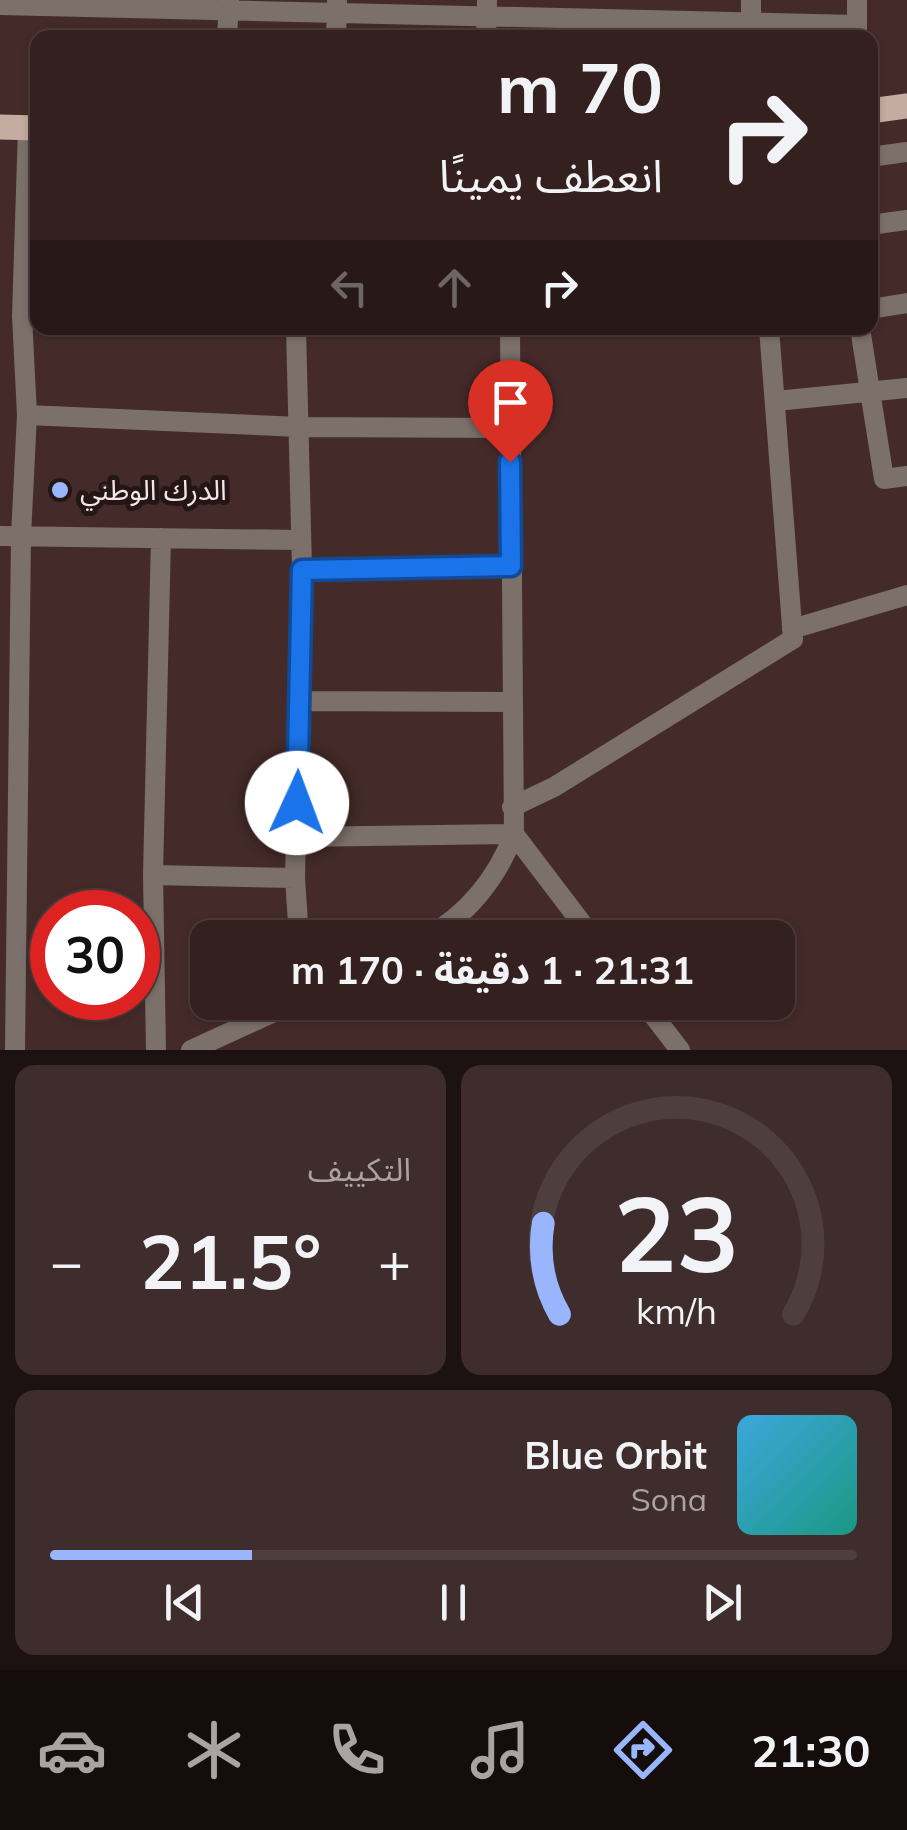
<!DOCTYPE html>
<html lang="ar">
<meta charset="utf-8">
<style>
body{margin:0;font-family:Mulish,"Noto Sans Arabic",sans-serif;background:#3e2d2c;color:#f1f3f6;direction:rtl;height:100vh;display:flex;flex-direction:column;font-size:38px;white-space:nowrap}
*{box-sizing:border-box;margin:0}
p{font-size:32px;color:#a9a3a4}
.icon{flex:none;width:55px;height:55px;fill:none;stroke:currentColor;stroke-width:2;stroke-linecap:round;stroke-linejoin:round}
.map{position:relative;height:1050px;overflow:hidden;direction:ltr}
.side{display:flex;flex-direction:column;gap:15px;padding:15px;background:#1c1211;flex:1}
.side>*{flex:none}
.hud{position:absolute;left:30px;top:30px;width:848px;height:305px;border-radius:20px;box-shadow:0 2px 8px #0004,0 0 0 2px #4e3e3d;direction:rtl;background:#33201f;color:#f1f3f6;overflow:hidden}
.speed{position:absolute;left:30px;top:890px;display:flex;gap:20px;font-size:50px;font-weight:700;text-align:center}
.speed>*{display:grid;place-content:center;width:130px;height:130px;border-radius:50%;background:#33201f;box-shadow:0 2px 8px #0004,0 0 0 2px #4e3e3d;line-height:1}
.speed .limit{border:15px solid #d22;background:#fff;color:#111}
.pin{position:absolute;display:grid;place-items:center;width:85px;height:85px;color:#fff;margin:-102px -42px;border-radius:50% 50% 50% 0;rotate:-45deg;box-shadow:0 0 10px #0007}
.pin .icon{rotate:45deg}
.me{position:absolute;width:110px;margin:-55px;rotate:2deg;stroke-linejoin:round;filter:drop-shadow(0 0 8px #0008)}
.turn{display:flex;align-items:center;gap:35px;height:210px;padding:0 50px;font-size:45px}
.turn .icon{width:130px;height:130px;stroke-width:2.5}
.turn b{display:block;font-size:70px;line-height:85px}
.lanes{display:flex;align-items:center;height:95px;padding:0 50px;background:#0003;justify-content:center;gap:50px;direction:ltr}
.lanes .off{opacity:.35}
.big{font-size:75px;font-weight:700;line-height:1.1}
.side .card{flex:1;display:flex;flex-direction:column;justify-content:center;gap:15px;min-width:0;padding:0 35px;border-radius:20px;background:#3e2d2c}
.side .dial{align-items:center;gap:0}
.dial svg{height:260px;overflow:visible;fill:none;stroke:#4e3e3d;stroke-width:7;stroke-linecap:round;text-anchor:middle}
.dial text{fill:#f1f3f6;stroke:none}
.song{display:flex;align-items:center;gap:30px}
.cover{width:120px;height:120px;border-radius:15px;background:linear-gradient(135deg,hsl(200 70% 55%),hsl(170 70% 35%))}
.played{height:10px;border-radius:5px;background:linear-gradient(90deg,#99b5fd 25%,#4e3e3d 25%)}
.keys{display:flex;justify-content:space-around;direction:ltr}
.heat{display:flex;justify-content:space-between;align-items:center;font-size:55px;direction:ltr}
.side .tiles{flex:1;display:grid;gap:15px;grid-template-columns:1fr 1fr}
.card:last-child{grid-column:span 2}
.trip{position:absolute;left:190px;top:920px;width:605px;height:100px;border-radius:20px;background:#33201f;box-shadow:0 2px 8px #0004,0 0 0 2px #4e3e3d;font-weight:700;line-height:100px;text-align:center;direction:rtl}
.tab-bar{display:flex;height:160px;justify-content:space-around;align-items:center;background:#140d0c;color:#a9a3a4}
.tab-bar .icon{width:70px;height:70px}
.tab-bar .selected{color:#99b5fd}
.tab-bar b{font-size:45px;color:#f1f3f6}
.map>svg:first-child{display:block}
</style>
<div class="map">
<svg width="907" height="1050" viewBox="0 0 907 1050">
<rect width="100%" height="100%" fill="#442b29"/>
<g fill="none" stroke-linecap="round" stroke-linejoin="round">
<!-- minor -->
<path stroke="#7b706a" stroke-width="20" d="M 857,0 L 857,36
M 0,5 L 857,25
M 227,38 L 229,2
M 336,38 L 337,2
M 486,38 L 487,0
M 751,38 L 751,0
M 870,157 L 907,152
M 870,225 L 907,220
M 870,309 L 907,303
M 296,328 L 302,569 L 295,878 L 299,938
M 860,328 L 884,479 L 907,476
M 776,401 L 907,388
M 27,415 L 299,427 L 510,428
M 0,536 L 301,540
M 302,569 L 511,566
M 792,629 L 907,595
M 301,701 L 512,702
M 512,807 L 554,787 L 793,639 L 769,328
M 296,837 L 514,834 L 593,938
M 153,875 L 295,878
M 425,938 C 467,916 497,878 514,834 L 510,328
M 643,1002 L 680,1050
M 15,1050 L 21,536 L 27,415 L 22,316 L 28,128
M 156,1050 L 153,875 L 161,538
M 191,1050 L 296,1002"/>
<!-- primary -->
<path stroke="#c4aca0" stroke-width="25" d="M 870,111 L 907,106
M 0,127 L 38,128"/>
</g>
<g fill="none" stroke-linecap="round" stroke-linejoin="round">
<defs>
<path id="route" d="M 297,803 L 302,570 L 511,566 L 510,462"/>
</defs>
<!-- route casing -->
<use href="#route" stroke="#114b97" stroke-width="25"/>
<!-- route -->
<use href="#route" stroke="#1a73e8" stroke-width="18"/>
</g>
<!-- markers -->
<circle fill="#99b5fd" stroke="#231716" stroke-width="4" cx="60" cy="490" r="10"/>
<g text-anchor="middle" stroke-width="10" stroke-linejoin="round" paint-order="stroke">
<!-- poi labels -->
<g font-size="28" fill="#f6e5e4" stroke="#231716" text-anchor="start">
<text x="80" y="500">الدرك الوطني</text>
</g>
</g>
</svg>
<div class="speed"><div class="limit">30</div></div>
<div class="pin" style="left:510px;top:462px;background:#d93025"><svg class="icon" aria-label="arrive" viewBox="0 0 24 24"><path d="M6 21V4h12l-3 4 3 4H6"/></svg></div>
<svg class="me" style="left:297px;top:803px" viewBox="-20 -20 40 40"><circle r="19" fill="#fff"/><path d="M0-13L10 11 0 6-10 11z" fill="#1a73e8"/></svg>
<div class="trip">21:31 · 1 دقيقة · 170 m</div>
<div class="hud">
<div class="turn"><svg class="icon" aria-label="right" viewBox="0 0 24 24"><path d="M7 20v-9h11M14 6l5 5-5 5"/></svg><div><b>70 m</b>انعطف يمينًا</div></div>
<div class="lanes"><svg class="icon off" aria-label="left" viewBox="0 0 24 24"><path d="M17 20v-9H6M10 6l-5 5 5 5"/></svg><svg class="icon off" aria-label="ahead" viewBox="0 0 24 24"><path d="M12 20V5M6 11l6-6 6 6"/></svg><svg class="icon" aria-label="right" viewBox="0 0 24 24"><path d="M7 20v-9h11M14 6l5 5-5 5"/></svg></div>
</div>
</div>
<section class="side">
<div class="tiles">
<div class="card dial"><svg viewBox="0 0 100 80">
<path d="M14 69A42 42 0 1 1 86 69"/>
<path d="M14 69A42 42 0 0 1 9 41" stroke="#99b5fd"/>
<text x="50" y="56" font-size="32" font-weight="700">23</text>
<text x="50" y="72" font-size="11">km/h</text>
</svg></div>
<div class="card"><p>التكييف</p>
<div class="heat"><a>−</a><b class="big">21.5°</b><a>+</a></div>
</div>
<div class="card">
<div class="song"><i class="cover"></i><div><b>Blue Orbit</b><p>Sona</p></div></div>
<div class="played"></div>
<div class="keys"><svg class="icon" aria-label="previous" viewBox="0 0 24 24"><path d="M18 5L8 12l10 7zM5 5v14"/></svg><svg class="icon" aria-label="pause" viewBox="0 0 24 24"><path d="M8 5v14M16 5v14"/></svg><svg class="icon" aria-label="next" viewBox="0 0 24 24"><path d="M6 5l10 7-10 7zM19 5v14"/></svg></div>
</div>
</div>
</section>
<nav class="tab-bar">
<b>21:30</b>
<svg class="icon selected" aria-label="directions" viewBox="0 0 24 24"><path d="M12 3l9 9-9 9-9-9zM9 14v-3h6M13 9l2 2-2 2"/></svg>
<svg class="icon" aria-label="music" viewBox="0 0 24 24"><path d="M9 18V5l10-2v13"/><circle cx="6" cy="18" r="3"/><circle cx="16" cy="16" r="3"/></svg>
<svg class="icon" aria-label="phone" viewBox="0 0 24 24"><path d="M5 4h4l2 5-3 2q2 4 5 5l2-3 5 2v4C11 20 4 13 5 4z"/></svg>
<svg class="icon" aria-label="climate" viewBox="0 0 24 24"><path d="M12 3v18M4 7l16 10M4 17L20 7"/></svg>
<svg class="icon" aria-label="car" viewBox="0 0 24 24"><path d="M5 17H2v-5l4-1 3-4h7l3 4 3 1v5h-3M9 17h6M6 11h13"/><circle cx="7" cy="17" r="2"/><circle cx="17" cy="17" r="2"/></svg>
</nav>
